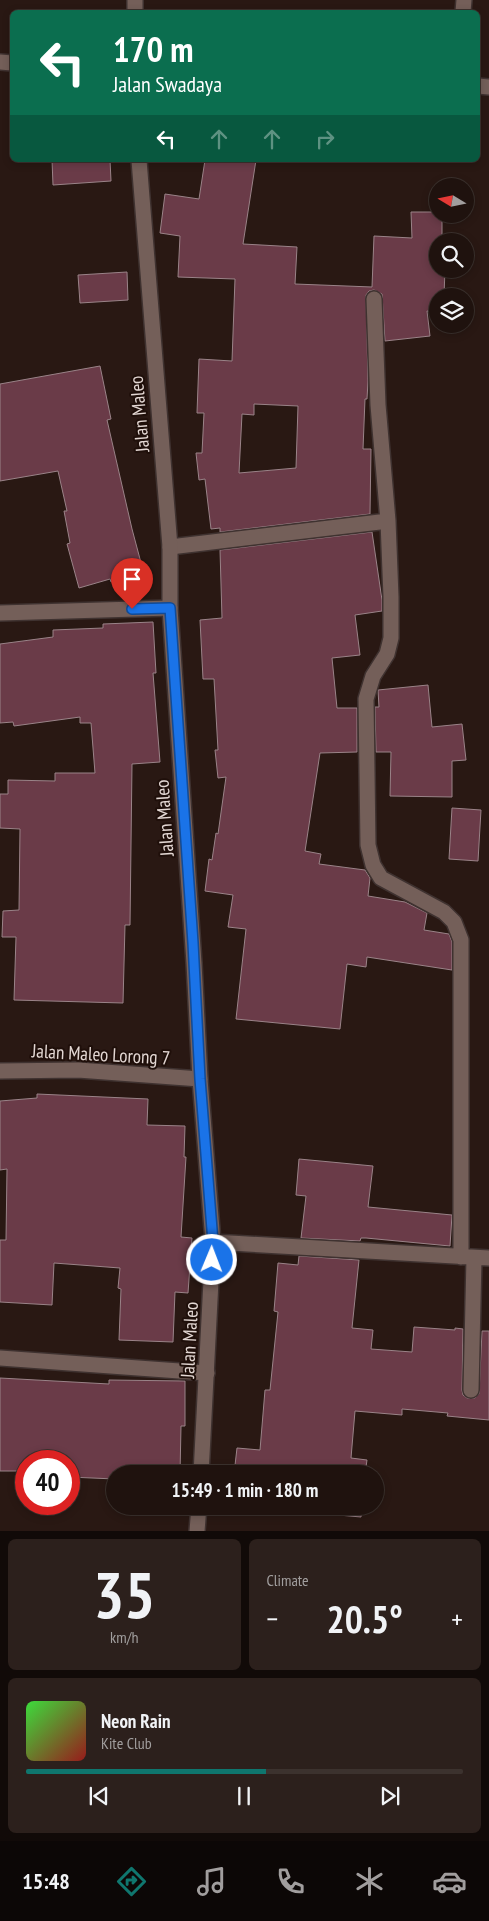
<!DOCTYPE html>
<meta charset="utf-8">
<style>
body{margin:0;font-family:"PT Sans Narrow",sans-serif;background:#2c201c;color:#f1f3f6;height:100vh;display:flex;flex-direction:column;font-size:19px;white-space:nowrap}
*{box-sizing:border-box;margin:0}
p{font-size:16px;color:#a19e9e}
.icon{flex:none;width:28px;height:28px;fill:none;stroke:currentColor;stroke-width:2;stroke-linecap:round;stroke-linejoin:round}
.map{position:relative;height:1531px;overflow:hidden}
.sheet{display:flex;flex-direction:column;gap:8px;padding:8px;background:#110a08;flex:1}
.sheet>*{flex:none}
.banner{position:absolute;left:10px;top:10px;width:470px;height:152px;border-radius:8px;box-shadow:0 2px 8px #0003,0 0 0 1px #3c322e;background:#0b6e4f;color:#fff;overflow:hidden}
.needle{width:32px;rotate:280deg}
.fabs{position:absolute;left:429px;top:178px;display:grid;gap:10px}
.fabs a{display:grid;place-items:center;width:45px;height:45px;border-radius:50%;background:#1f120e;box-shadow:0 2px 8px #0003,0 0 0 1px #3c322e;font-size:25px}
.speed{position:absolute;left:15px;top:1450px;display:flex;gap:10px;font-size:25px;font-weight:700;text-align:center}
.speed>*{display:grid;place-content:center;width:65px;height:65px;border-radius:50%;background:#1f120e;box-shadow:0 2px 8px #0003,0 0 0 1px #3c322e;line-height:1}
.speed .limit{border:8px solid #d22;background:#fff;color:#111}
.pin{position:absolute;display:grid;place-items:center;width:42px;height:42px;color:#fff;margin:-51px -21px;border-radius:50% 50% 50% 0;rotate:-45deg;box-shadow:0 0 5px #0007}
.pin .icon{rotate:45deg}
.me{position:absolute;width:55px;margin:-28px;rotate:1deg;stroke-linejoin:round;filter:drop-shadow(0 0 4px #0008)}
.turn{display:flex;align-items:center;gap:18px;height:105px;padding:0 20px;font-size:22px}
.turn .icon{width:65px;height:65px;stroke-width:2.5}
.turn b{display:block;font-size:35px;line-height:42px}
.lanes{display:flex;align-items:center;height:48px;padding:0 20px;background:#0003;justify-content:center;gap:25px;direction:ltr}
.lanes .off{opacity:.35}
.big{font-size:38px;font-weight:700;line-height:1.1}
.sheet .card{flex:1;display:flex;flex-direction:column;justify-content:center;gap:8px;min-width:0;padding:0 18px;border-radius:8px;background:#2c201c}
.sheet .dial{align-items:center;gap:0}
.dial b{font-size:65px;line-height:1}
.song{display:flex;align-items:center;gap:15px}
.cover{width:60px;height:60px;border-radius:8px;background:linear-gradient(135deg,hsl(120 70% 55%),hsl(0 70% 35%))}
.played{height:5px;border-radius:2px;background:linear-gradient(90deg,#0f766e 55%,#3c322e 55%)}
.keys{display:flex;justify-content:space-around;direction:ltr}
.heat{display:flex;justify-content:space-between;align-items:center;font-size:28px;direction:ltr}
.sheet .tiles{flex:1;display:grid;gap:8px;grid-template-columns:1fr 1fr}
.card:last-child{grid-column:span 2}
.trip{position:absolute;left:106px;top:1465px;width:278px;height:50px;border-radius:25px;background:#1f120e;box-shadow:0 2px 8px #0003,0 0 0 1px #3c322e;font-weight:700;line-height:50px;text-align:center}
.dock{display:flex;height:80px;justify-content:space-around;align-items:center;background:#0c0706;color:#a19e9e}
.dock .icon{width:35px;height:35px}
.dock .current{color:#0f766e}
.dock b{font-size:22px;color:#f1f3f6}
.map>svg:first-child{display:block}
</style>
<div class="map">
<svg width="489" height="1531" viewBox="0 0 489 1531">
<rect width="100%" height="100%" fill="#291813"/>
<!-- building -->
<path fill="#6a3b48" stroke="#9a8388" fill-rule="evenodd" d="M 52,160 L 110,160 L 111,181 L 53,185 Z
M 205,160 L 256,160 L 243,244 L 297,247 L 295,284 L 372,287 L 374,236 L 412,238 L 411,212 L 438,212 L 438,214 L 442,214 L 442,240 L 447,241 L 438,241 L 438,269 L 445,269 L 444,296 L 438,296 L 438,312 L 427,311 L 430,336 L 385,341 L 382,294 L 374,290 L 369,291 L 366,295 L 368,381 L 367,399 L 365,399 L 363,449 L 371,449 L 370,514 L 220,532 L 220,528 L 211,529 L 205,479 L 199,480 L 196,453 L 202,453 L 204,413 L 197,413 L 199,359 L 232,361 L 235,279 L 178,277 L 180,236 L 160,233 L 165,194 L 199,199 ZM 254,404 L 298,406 L 296,468 L 239,473 L 242,414 L 254,415 Z
M 127,272 L 128,300 L 80,303 L 78,275 Z
M 100,366 L 111,419 L 107,420 L 132,529 L 144,574 L 111,582 L 110,579 L 79,588 L 67,544 L 70,543 L 64,511 L 67,511 L 58,471 L 0,481 L 0,384 Z
M 372,532 L 382,600 L 382,611 L 355,615 L 360,655 L 332,658 L 337,708 L 357,708 L 357,752 L 320,753 L 305,851 L 321,854 L 319,864 L 365,870 L 370,878 L 368,896 L 405,902 L 427,913 L 424,930 L 449,934 L 452,942 L 452,970 L 367,957 L 366,967 L 347,964 L 340,1029 L 236,1019 L 246,929 L 228,927 L 233,895 L 205,891 L 209,859 L 212,860 L 216,833 L 218,834 L 226,777 L 218,778 L 215,750 L 218,750 L 214,679 L 203,679 L 200,620 L 222,618 L 220,550 Z
M 153,622 L 156,673 L 153,673 L 160,762 L 132,764 L 130,925 L 125,925 L 123,1003 L 14,1000 L 16,937 L 2,937 L 3,911 L 19,910 L 20,829 L 0,828 L 0,794 L 8,794 L 8,780 L 55,781 L 55,773 L 95,773 L 91,723 L 80,723 L 80,717 L 14,726 L 13,722 L 0,723 L 0,644 L 53,637 L 53,630 L 103,628 L 103,624 Z
M 428,685 L 432,727 L 462,724 L 466,760 L 452,761 L 452,797 L 390,796 L 391,752 L 376,752 L 375,707 L 379,707 L 378,690 Z
M 452,808 L 481,810 L 478,861 L 449,859 Z
M 37,1094 L 148,1099 L 147,1125 L 185,1126 L 184,1157 L 186,1157 L 181,1237 L 192,1238 L 188,1293 L 175,1292 L 173,1342 L 119,1340 L 121,1289 L 118,1288 L 120,1268 L 54,1263 L 52,1305 L 0,1302 L 0,1240 L 6,1240 L 7,1169 L 0,1170 L 0,1101 L 37,1098 Z
M 299,1159 L 373,1166 L 368,1207 L 452,1215 L 450,1246 L 366,1238 L 361,1238 L 360,1241 L 301,1238 L 306,1196 L 296,1195 Z
M 299,1256 L 359,1260 L 352,1328 L 373,1330 L 371,1349 L 412,1352 L 414,1327 L 455,1330 L 455,1328 L 463,1329 L 462,1390 L 463,1395 L 467,1398 L 475,1398 L 479,1394 L 482,1331 L 489,1331 L 489,1420 L 447,1416 L 448,1413 L 402,1409 L 402,1415 L 355,1411 L 351,1458 L 367,1460 L 365,1474 L 234,1474 L 237,1448 L 260,1450 L 265,1390 L 270,1390 L 278,1312 L 274,1311 L 278,1263 L 298,1265 Z
M 0,1378 L 109,1384 L 109,1380 L 185,1381 L 185,1426 L 181,1426 L 180,1474 L 115,1474 L 115,1479 L 69,1477 L 69,1461 L 26,1461 L 26,1471 L 0,1471 Z
M 237,1506 L 362,1506 L 361,1517 Z"/>
<g fill="none" stroke-linecap="round" stroke-linejoin="round">
<defs>
<path id="minor" d="M 463,12 L 464,0
M 374,299 L 378,405 L 388,521
M 170,547 L 388,521 L 391,597 L 391,638 L 387,654 L 373,676 L 366,699 L 368,845 L 373,865 L 381,878 L 444,912 L 454,922 L 461,940 L 461,1257
M 0,613 L 170,608
M 0,1071 L 78,1070 L 200,1079
M 213,1242 L 489,1258
M 0,1358 L 207,1373
M 471,1390 L 474,1258"/>
<path id="tertiary" d="M 135,12 L 135,0
M 0,62 L 12,63
M 478,86 L 489,87
M 139,160 L 170,547 L 170,608 L 194,963 L 200,1079 L 213,1242 L 201,1474
M 197,1531 L 199,1506"/>
</defs>
<!-- minor casing -->
<use href="#minor" stroke="#3f3230" stroke-width="18"/>
<!-- tertiary casing -->
<use href="#tertiary" stroke="#3f3230" stroke-width="18"/>
<!-- minor -->
<use href="#minor" stroke="#745f59" stroke-width="15"/>
<!-- tertiary -->
<use href="#tertiary" stroke="#745f59" stroke-width="15"/>
</g>
<g fill="none" stroke-linecap="round" stroke-linejoin="round">
<defs>
<path id="route" d="M 132,609 L 170,608 L 193,943 L 200,1079 L 213,1242 L 212,1260"/>
</defs>
<!-- route casing -->
<use href="#route" stroke="#114b97" stroke-width="12"/>
<!-- route -->
<use href="#route" stroke="#1a73e8" stroke-width="9"/>
</g>
<g text-anchor="middle" stroke-width="4" stroke-linejoin="round" paint-order="stroke">
<!-- street labels -->
<g font-size="19" fill="#e3d7d3" stroke="#1f0f0a">
<text transform="translate(139 414) rotate(-95)" y="7">Jalan Maleo</text>
<text transform="translate(164 818) rotate(-94)" y="7">Jalan Maleo</text>
<text transform="translate(101 1054) rotate(3)" y="7">Jalan Maleo Lorong 7</text>
<text transform="translate(189 1340) rotate(-87)" y="7">Jalan Maleo</text>
</g>
</g>
</svg>
<div class="fabs">
<a><svg class="needle" viewBox="-14 -14 28 28"><path d="M0-13l5 13h-10z" fill="#e53935"/><path d="M0 13l5-13h-10z" fill="#a19e9e"/></svg></a>
<a><svg class="icon" aria-label="search" viewBox="0 0 24 24"><circle cx="10" cy="10" r="6"/><path d="M15 15l6 6"/></svg></a>
<a><svg class="icon" aria-label="layers" viewBox="0 0 24 24"><path d="M12 4l9 5-9 5-9-5zM3 14l9 5 9-5"/></svg></a>
</div>
<div class="speed"><div class="limit">40</div></div>
<div class="pin" style="left:132px;top:609px;background:#d93025"><svg class="icon" aria-label="arrive" viewBox="0 0 24 24"><path d="M6 21V4h12l-3 4 3 4H6"/></svg></div>
<svg class="me" style="left:212px;top:1260px" viewBox="-20 -20 40 40"><circle r="17" fill="#1a73e8" stroke="#fff" stroke-width="3"/><path d="M0-11L8 9 0 5-8 9z" fill="#fff"/></svg>
<div class="trip">15:49 · 1 min · 180 m</div>
<div class="banner">
<div class="turn"><svg class="icon" aria-label="left" viewBox="0 0 24 24"><path d="M17 20v-9H6M10 6l-5 5 5 5"/></svg><div><b>170 m</b>Jalan Swadaya</div></div>
<div class="lanes"><svg class="icon" aria-label="left" viewBox="0 0 24 24"><path d="M17 20v-9H6M10 6l-5 5 5 5"/></svg><svg class="icon off" aria-label="ahead" viewBox="0 0 24 24"><path d="M12 20V5M6 11l6-6 6 6"/></svg><svg class="icon off" aria-label="ahead" viewBox="0 0 24 24"><path d="M12 20V5M6 11l6-6 6 6"/></svg><svg class="icon off" aria-label="right" viewBox="0 0 24 24"><path d="M7 20v-9h11M14 6l5 5-5 5"/></svg></div>
</div>
</div>
<section class="sheet">
<div class="tiles">
<div class="card dial"><b>35</b><p>km/h</p></div>
<div class="card"><p>Climate</p>
<div class="heat"><a>−</a><b class="big">20.5°</b><a>+</a></div>
</div>
<div class="card">
<div class="song"><i class="cover"></i><div><b>Neon Rain</b><p>Kite Club</p></div></div>
<div class="played"></div>
<div class="keys"><svg class="icon" aria-label="previous" viewBox="0 0 24 24"><path d="M18 5L8 12l10 7zM5 5v14"/></svg><svg class="icon" aria-label="pause" viewBox="0 0 24 24"><path d="M8 5v14M16 5v14"/></svg><svg class="icon" aria-label="next" viewBox="0 0 24 24"><path d="M6 5l10 7-10 7zM19 5v14"/></svg></div>
</div>
</div>
</section>
<nav class="dock">
<b>15:48</b>
<svg class="icon current" aria-label="directions" viewBox="0 0 24 24"><path d="M12 3l9 9-9 9-9-9zM9 14v-3h6M13 9l2 2-2 2"/></svg>
<svg class="icon" aria-label="music" viewBox="0 0 24 24"><path d="M9 18V5l10-2v13"/><circle cx="6" cy="18" r="3"/><circle cx="16" cy="16" r="3"/></svg>
<svg class="icon" aria-label="phone" viewBox="0 0 24 24"><path d="M5 4h4l2 5-3 2q2 4 5 5l2-3 5 2v4C11 20 4 13 5 4z"/></svg>
<svg class="icon" aria-label="climate" viewBox="0 0 24 24"><path d="M12 3v18M4 7l16 10M4 17L20 7"/></svg>
<svg class="icon" aria-label="car" viewBox="0 0 24 24"><path d="M5 17H2v-5l4-1 3-4h7l3 4 3 1v5h-3M9 17h6M6 11h13"/><circle cx="7" cy="17" r="2"/><circle cx="17" cy="17" r="2"/></svg>
</nav>
